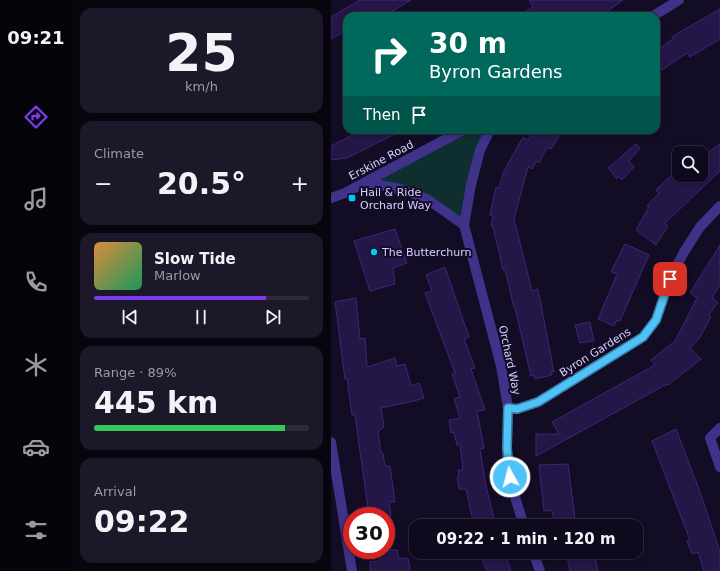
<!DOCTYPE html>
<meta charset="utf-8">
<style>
body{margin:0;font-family:"DejaVu Sans",sans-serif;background:#1c1729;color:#f1f3f6;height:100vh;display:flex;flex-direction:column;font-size:15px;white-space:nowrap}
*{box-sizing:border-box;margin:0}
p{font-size:13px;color:#9b9aa3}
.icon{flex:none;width:22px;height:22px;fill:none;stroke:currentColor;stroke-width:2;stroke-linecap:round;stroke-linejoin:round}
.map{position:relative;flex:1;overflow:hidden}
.details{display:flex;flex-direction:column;gap:8px;padding:8px;background:#08050f;width:259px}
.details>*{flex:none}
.hud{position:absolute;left:12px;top:12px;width:317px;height:122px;border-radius:12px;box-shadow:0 2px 6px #0003,0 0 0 1px #2e2a3b;background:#00695c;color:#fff;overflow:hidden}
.buttons{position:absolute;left:341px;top:146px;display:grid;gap:8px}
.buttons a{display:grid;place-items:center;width:36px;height:36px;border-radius:8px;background:#0e091c;box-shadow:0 2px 6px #0003,0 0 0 1px #2e2a3b;font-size:20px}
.speed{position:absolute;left:12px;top:507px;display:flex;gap:8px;font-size:20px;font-weight:700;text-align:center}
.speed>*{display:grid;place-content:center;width:52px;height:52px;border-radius:50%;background:#0e091c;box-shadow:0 2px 6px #0003,0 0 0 1px #2e2a3b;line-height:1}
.speed .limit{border:6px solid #d22;background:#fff;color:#111}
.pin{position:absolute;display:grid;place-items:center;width:34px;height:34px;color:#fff;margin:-17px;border-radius:8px;box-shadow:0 2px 6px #0006}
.me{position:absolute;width:44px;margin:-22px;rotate:353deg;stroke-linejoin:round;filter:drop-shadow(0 0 3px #0008)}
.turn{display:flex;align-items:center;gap:14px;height:84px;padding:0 20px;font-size:18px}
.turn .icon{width:52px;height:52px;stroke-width:2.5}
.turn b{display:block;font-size:28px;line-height:34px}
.then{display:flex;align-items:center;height:38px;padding:0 20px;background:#0003;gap:8px;font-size:15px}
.big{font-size:30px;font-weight:600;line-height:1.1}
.details .widget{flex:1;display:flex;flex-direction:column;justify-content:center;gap:6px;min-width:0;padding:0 14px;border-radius:12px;background:#1c1729}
.details .dial{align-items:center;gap:0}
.dial b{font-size:52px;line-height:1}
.song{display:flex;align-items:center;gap:12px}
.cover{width:48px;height:48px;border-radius:6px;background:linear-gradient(135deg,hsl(30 70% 55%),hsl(150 70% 35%))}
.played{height:4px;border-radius:2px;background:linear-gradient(90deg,#7c3aed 80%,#2e2a3b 80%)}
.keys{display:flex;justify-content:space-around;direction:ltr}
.heat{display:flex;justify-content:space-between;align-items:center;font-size:22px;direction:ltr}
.charge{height:6px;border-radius:3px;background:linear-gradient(90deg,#34c759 89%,#2e2a3b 0)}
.trip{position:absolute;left:78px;top:519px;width:234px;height:40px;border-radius:12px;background:#0e091c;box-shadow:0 2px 6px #0003,0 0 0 1px #2e2a3b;font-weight:600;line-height:40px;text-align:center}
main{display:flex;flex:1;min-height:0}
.dock{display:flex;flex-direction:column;width:72px;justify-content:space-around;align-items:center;background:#06040b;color:#9b9aa3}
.dock .icon{width:28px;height:28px}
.dock .on{color:#7c3aed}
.dock b{font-size:18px;color:#f1f3f6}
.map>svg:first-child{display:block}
</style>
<main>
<nav class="dock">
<b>09:21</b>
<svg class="icon on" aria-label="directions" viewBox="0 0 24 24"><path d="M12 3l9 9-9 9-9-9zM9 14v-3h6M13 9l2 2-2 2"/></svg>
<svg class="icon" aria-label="music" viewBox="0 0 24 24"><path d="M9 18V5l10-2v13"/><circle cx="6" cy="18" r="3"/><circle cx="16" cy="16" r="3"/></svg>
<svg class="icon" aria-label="phone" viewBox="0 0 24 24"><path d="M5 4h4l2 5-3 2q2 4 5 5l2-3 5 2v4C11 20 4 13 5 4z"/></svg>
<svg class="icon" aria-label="climate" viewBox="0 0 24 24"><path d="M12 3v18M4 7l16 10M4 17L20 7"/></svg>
<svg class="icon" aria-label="car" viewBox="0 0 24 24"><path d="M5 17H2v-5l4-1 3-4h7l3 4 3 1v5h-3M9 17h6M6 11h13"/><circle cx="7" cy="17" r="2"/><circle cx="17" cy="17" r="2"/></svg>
<svg class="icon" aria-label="filters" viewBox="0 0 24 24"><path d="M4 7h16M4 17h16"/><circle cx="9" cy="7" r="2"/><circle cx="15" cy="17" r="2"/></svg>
</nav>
<section class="details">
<div class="widget dial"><b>25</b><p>km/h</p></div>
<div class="widget"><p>Climate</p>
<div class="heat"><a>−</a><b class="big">20.5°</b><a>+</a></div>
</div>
<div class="widget">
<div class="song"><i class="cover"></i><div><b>Slow Tide</b><p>Marlow</p></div></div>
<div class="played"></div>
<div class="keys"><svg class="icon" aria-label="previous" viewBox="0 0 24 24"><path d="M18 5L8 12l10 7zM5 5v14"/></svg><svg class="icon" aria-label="pause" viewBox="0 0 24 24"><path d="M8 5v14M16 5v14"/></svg><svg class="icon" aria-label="next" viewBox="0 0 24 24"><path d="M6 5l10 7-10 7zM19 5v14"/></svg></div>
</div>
<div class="widget"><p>Range · 89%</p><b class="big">445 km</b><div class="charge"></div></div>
<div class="widget"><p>Arrival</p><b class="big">09:22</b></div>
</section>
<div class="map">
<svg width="389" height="571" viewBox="0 0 389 571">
<rect width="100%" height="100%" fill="#130c25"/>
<!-- green -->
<path fill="#0e2e30" d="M 139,130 L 156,130 L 131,219 L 42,180 Z"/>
<!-- building -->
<path fill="#251648" stroke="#3e2677" d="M 29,0 L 80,0 L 53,16 L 16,16 L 16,30 L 0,39 L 0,17 Z
M 198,0 L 292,0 L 270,16 L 187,16 L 202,7 Z
M 389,9 L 389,39 L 359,57 L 356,53 L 325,74 L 325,51 L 343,38 L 342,36 Z
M 31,130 L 72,130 L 16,158 L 0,160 L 0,146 Z
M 204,130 L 232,130 L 220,149 L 216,147 L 208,163 L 206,161 L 201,169 L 197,167 L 183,219 L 201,291 L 207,289 L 223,372 L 220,372 L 221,375 L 204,379 L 203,375 L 200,376 L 184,308 L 183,308 L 174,269 L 172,270 L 162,226 L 160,226 L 162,216 L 159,215 L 165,187 L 168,188 L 173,171 L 192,137 L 197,140 Z
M 305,144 L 309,148 L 298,161 L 303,167 L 291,180 L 287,176 L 286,179 L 277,168 Z
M 389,144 L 389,171 L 334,223 L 337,226 L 325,245 L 305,230 L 318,207 L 316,206 L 328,193 L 325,190 L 348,168 L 348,175 L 370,175 L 370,153 L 366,153 L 372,148 L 376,153 Z
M 64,229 L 76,263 L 62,268 L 64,284 L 39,291 L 23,241 Z
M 294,244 L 318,255 L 289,321 L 286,320 L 283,326 L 267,319 L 286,274 L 280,272 Z
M 389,245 L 389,285 L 381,298 L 387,302 L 378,315 L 380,317 L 368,339 L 359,348 L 370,359 L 337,385 L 336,384 L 205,456 L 205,434 L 228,434 L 221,422 L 324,365 L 320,360 L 344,341 L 366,298 L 359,293 Z
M 114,267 L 138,337 L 133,339 L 144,368 L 140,369 L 154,410 L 146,411 L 153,448 L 149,449 L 155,486 L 165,526 L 143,526 L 135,489 L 128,489 L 126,477 L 128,476 L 127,470 L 132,470 L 129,445 L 126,445 L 123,432 L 120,433 L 118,420 L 129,418 L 123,399 L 129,397 L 121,374 L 124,373 L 94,293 L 101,291 L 95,275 Z
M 25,298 L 29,339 L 34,338 L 36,367 L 64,358 L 66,366 L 74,364 L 80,386 L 88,383 L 93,398 L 83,401 L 50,408 L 53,427 L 47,432 L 50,453 L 52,453 L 54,466 L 59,466 L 64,502 L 58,502 L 60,516 L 38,516 L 24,415 L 21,415 L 16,378 L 14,379 L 4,302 Z
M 259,322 L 263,341 L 249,343 L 244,325 Z
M 345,429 L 369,492 L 389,552 L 389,571 L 373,571 L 367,552 L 361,554 L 356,541 L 359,540 L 321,441 Z
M 237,464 L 245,526 L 224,526 L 221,510 L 213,511 L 208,465 Z
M 48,550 L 66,550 L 68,559 L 77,558 L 79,571 L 39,571 L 39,562 L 49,561 Z
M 148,552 L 173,552 L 180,571 L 156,571 Z
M 235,552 L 263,552 L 267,571 L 239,571 Z"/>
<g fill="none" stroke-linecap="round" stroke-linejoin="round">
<!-- minor -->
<path stroke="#3e3289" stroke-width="10" d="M 159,130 L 149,150 L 140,185 L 133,225 L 170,366 L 177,408 L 176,448 L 177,468 L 181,487 L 193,526
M 34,182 L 69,189 L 96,199 L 133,225
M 177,408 L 186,409 L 207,402 L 312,337 L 325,320 L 339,279 L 353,252 L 369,227 L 389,206
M 389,428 L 379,438 L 389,467
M 0,442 L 21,571
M 202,552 L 209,571"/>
<!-- tertiary -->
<path stroke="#3e3289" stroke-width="10" d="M 322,16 L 348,0
M 0,198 L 14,193 L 132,130"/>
</g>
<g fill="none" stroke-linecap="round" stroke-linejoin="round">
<defs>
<path id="route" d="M 179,477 L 176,448 L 177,408 L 186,409 L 207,402 L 312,337 L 325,320 L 339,279"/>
</defs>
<!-- route casing -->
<use href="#route" stroke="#337fa1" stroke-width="10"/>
<!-- route -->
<use href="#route" stroke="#4fc3f7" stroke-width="7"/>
</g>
<!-- markers -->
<g fill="#00c8fb" stroke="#130c25" stroke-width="1.5">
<rect x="17" y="194" width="8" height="8" rx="2"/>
<circle cx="43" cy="252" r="4"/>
</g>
<g text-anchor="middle" stroke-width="4" stroke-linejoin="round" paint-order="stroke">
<!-- street labels -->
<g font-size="11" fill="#dad0ff" stroke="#130c25">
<text transform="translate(50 160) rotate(-28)" y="4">Erskine Road</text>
<text transform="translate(264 352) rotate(-32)" y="4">Byron Gardens</text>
<text transform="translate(179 360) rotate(78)" y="4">Orchard Way</text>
</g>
<!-- poi labels -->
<g font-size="11" fill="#dad0ff" stroke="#130c25" text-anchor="start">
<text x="29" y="196">Hail &amp; Ride<tspan x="29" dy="13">Orchard Way</tspan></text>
<text x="51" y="256">The Butterchurn</text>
</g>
</g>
</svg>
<div class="buttons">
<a><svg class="icon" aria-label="search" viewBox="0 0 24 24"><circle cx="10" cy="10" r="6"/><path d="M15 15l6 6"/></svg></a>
</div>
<div class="speed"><div class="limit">30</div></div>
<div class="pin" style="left:339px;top:279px;background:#d93025"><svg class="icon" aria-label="arrive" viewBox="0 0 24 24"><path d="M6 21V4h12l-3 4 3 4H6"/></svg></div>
<svg class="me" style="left:179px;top:477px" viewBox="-20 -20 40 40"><circle r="17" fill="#4fc3f7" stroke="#fff" stroke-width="3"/><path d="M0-11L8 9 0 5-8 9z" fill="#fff"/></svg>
<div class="trip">09:22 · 1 min · 120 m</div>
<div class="hud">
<div class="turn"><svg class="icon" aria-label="right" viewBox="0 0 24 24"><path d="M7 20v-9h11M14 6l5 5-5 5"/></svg><div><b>30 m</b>Byron Gardens</div></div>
<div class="then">Then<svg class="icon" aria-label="arrive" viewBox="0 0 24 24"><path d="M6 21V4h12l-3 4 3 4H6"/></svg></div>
</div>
</div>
</main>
